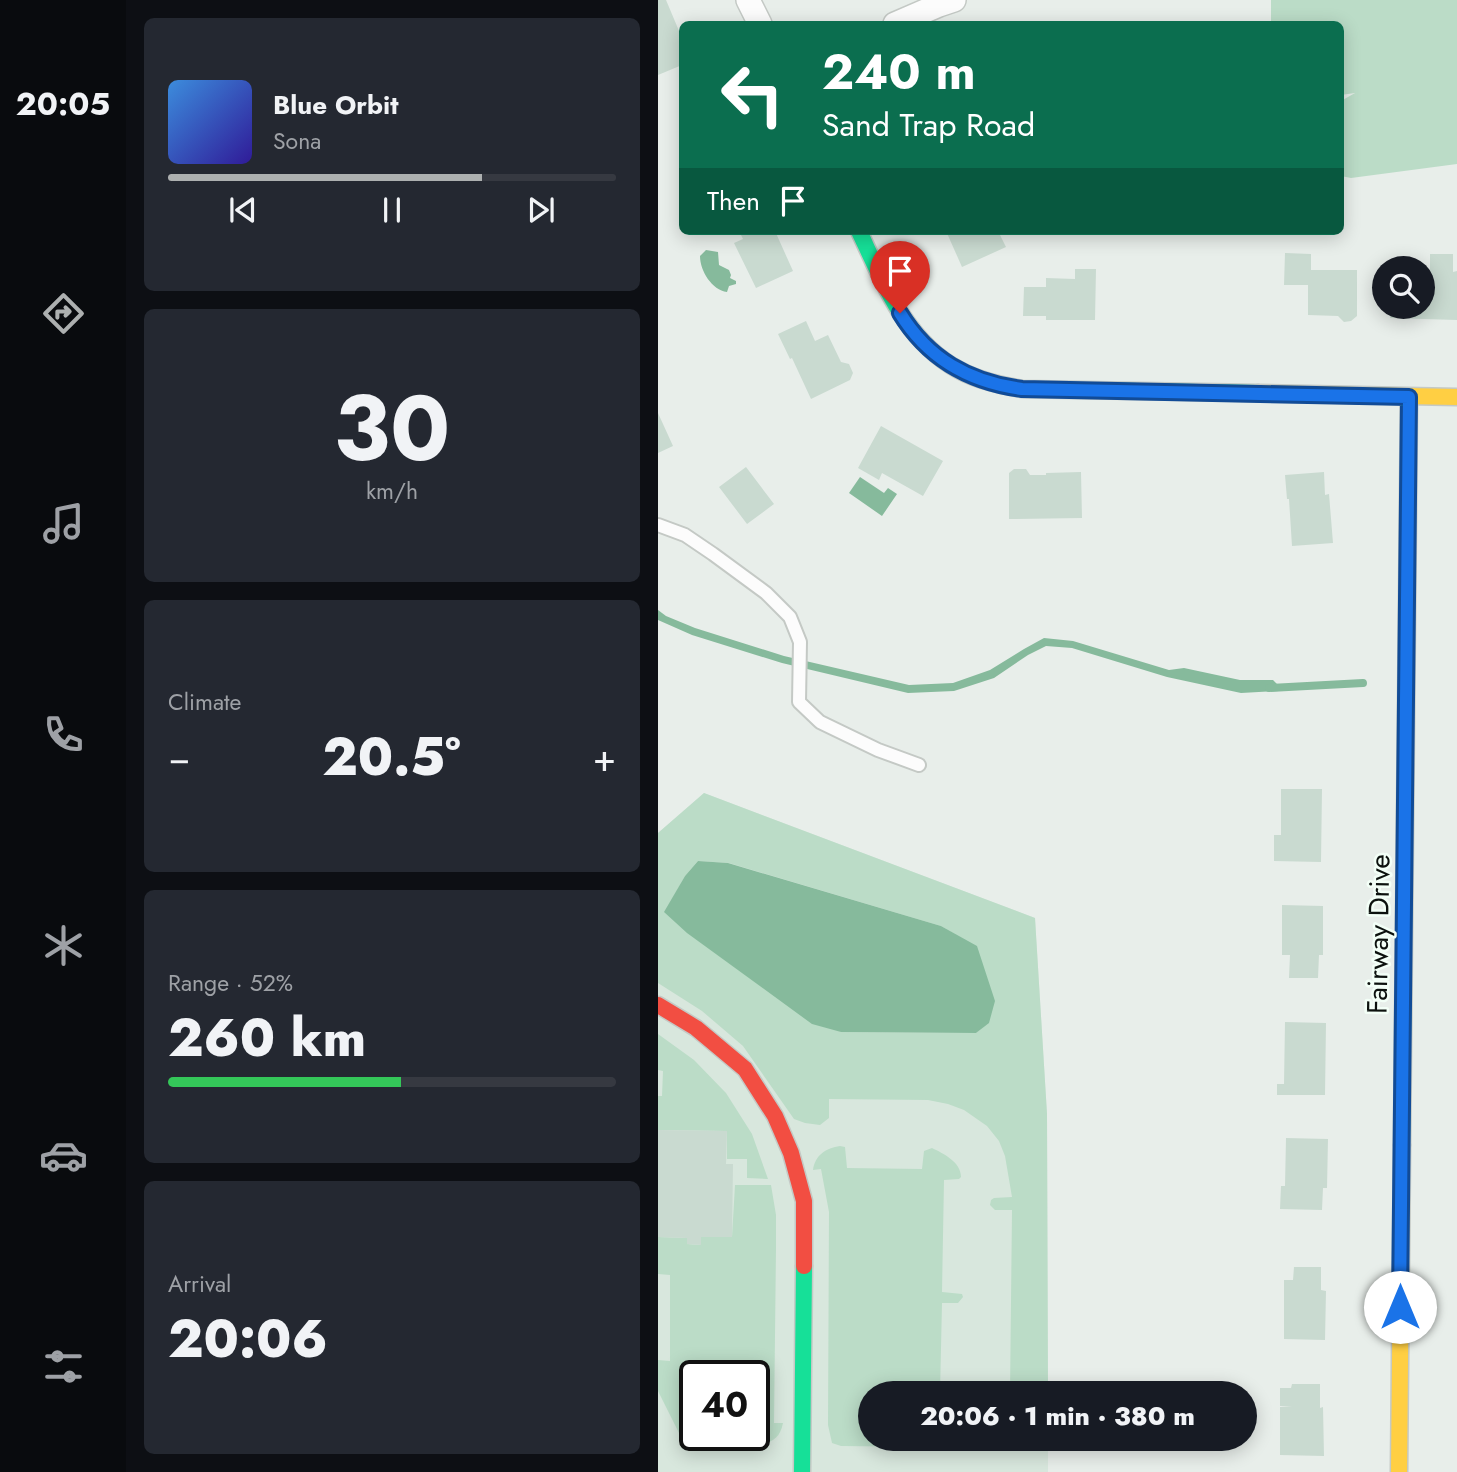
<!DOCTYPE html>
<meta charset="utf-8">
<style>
body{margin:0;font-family:Jost,sans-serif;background:#242831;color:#f1f3f6;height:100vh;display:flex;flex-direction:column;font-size:26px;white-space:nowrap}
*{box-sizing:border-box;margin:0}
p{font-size:23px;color:#9ea1a6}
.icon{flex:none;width:38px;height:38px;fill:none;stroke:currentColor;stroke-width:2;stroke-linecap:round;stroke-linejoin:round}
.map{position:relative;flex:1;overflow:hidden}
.panel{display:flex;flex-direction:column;gap:18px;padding:18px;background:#0d0f14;width:532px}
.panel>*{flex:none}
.banner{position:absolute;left:21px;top:21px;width:665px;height:214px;border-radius:10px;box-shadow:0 4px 18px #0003;background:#0b6e4f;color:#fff;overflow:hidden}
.tools{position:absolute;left:714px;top:256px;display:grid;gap:14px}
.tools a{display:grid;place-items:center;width:63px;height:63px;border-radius:50%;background:#171b24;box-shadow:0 4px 18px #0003;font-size:35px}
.speed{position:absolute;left:21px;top:1360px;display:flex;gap:14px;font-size:35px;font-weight:700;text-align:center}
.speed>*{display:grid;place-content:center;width:91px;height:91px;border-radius:50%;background:#171b24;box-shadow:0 4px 18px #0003;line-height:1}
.speed .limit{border:4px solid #111;border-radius:10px;background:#fff;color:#111}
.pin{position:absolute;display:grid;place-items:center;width:60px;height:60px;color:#fff;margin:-72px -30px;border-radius:50% 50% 50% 0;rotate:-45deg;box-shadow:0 0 7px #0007}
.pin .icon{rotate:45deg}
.me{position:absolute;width:77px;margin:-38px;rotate:0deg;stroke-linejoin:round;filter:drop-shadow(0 0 5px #0008)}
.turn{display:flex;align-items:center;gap:24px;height:147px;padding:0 28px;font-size:32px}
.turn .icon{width:91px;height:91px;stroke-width:2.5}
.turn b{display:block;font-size:49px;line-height:60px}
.then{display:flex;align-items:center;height:66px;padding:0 28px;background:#0003;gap:14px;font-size:26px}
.big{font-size:52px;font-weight:800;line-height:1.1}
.panel .widget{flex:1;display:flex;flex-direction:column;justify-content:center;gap:10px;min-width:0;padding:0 24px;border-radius:10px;background:#242831}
.panel .dial{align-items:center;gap:0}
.dial b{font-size:91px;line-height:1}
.song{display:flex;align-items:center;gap:21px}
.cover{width:84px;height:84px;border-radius:10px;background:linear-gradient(135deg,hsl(210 70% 55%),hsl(250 70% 35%))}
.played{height:7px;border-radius:4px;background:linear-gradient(90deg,#adb0b0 70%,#363941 70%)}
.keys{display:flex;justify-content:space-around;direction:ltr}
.heat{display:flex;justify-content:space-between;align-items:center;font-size:38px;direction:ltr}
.charge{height:10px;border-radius:5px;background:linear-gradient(90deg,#34c759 52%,#363941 0)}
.trip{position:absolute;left:200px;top:1381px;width:399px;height:70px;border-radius:35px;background:#171b24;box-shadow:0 4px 18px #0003;font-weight:800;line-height:70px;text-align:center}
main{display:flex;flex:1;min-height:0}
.tabs{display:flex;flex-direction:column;width:126px;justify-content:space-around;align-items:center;background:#090b0e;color:#9ea1a6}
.tabs .icon{width:49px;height:49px}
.tabs .on{color:#adb0b0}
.tabs b{font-size:32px;color:#f1f3f6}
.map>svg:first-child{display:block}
</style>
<main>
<nav class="tabs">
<b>20:05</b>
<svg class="icon on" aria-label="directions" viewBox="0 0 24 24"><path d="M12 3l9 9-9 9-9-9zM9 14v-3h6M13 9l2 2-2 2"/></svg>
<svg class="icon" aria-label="music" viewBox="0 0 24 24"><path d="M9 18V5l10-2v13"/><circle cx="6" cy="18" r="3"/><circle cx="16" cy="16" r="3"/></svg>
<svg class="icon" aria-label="phone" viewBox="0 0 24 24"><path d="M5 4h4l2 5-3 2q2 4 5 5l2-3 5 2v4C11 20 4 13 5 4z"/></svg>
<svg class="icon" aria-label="climate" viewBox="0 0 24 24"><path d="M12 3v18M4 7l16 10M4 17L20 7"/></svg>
<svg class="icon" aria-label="car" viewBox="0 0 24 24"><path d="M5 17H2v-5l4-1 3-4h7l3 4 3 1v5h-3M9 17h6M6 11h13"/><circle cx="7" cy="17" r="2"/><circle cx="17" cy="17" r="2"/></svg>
<svg class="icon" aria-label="filters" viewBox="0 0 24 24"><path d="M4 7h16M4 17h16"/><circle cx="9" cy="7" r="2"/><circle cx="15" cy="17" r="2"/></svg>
</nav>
<section class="panel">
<div class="widget">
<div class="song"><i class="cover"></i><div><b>Blue Orbit</b><p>Sona</p></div></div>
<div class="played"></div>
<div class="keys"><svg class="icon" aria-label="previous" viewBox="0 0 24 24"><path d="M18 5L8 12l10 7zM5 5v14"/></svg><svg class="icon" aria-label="pause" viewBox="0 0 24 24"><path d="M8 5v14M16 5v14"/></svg><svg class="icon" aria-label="next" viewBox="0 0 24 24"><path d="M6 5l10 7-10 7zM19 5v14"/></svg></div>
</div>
<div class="widget dial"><b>30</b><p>km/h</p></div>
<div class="widget"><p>Climate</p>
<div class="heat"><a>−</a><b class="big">20.5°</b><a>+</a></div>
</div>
<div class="widget"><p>Range · 52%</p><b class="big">260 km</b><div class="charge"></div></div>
<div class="widget"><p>Arrival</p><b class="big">20:06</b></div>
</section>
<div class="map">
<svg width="799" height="1472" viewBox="0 0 799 1472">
<rect width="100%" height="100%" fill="#e8eeea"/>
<!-- built -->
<path fill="#d8e7dd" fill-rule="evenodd" d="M 46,793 L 377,918 L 389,1114 L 390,1393 L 212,1393 L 212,1438 L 390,1439 L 390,1472 L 0,1472 L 0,833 ZM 37,1376 L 96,1376 L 96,1435 L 37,1435 Z"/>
<!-- green -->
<path fill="#bbdcc7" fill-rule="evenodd" d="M 613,0 L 799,0 L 799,164 L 693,178 L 683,176 L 683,101 L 697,93 L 683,95 L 682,24 L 613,24 Z
M 46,793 L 377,918 L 389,1114 L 390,1393 L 352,1393 L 354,1210 L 337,1210 L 332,1205 L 333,1200 L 336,1198 L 354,1197 L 347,1156 L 341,1141 L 329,1126 L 306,1110 L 290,1104 L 270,1100 L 171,1099 L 171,1118 L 162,1125 L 147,1123 L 136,1119 L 85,1046 L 44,1011 L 0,983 L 0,833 ZM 40,861 L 71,863 L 283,926 L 319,947 L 331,1022 L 318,1033 L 183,1032 L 7,912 L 27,876 Z
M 0,1034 L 36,1060 L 68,1093 L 94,1134 L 110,1179 L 89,1178 L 89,1159 L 69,1159 L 69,1131 L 0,1130 L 0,1096 L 4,1096 L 5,1071 L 0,1070 Z
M 182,1146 L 187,1147 L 189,1168 L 264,1169 L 266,1151 L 274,1148 C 286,1154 303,1162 303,1177 L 301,1179 L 286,1180 L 284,1292 L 304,1294 L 305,1297 L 300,1303 L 284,1303 L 282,1393 L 212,1393 L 212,1438 L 288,1439 L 280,1445 L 269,1447 L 183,1446 L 174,1443 L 170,1425 L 171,1212 L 163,1169 L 155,1170 C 157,1155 168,1148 182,1146 Z
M 77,1185 L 113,1185 L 118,1215 L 118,1248 L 116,1423 L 125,1423 C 122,1438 115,1442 100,1445 L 97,1443 L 96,1376 L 37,1376 L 37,1435 L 43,1435 L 43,1442 L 39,1444 L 35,1444 L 24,1439 L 0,1391 L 0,1360 L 12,1361 L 12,1275 L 0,1274 L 0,1237 L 29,1238 L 29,1244 L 42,1245 L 43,1237 L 74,1237 Z"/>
<!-- water -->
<path fill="#86ba9c" d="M 48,250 L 60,252 L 61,265 L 71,270 L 73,275 L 72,278 L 78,281 L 78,284 L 71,286 L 69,292 C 54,290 42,271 42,256 Z
M 202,477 L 226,493 L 230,488 L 239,494 L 224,516 L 191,493 Z
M 0,610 L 8,616 L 37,628 L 126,656 L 251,685 L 295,683 L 332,670 L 366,649 L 386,638 L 415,641 L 511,670 L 526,668 L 582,680 L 615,680 L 620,685 L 621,691 L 583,693 L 509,677 L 414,648 L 388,646 L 370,655 L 336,678 L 296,691 L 250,693 L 124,663 L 34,635 L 0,620 Z
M 40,861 L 70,863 L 283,926 L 319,946 L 337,1001 L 331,1023 L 318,1033 L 183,1032 L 154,1024 L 29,933 L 6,912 L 27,876 Z"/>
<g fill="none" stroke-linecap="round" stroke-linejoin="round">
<!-- stream -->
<path stroke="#86ba9c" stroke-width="8" d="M 611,688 L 705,683"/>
</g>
<!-- building -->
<path fill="#c9dad0" d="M 0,0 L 8,0 L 24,38 L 24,65 L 0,75 Z
M 81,231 L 117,231 L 135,271 L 98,288 L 76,243 L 85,239 Z
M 288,231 L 340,231 L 348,247 L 304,267 Z
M 627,253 L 653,254 L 653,270 L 699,270 L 699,316 L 693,321 L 686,322 L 680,316 L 650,315 L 650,285 L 626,285 Z
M 772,254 L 795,254 L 795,272 L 799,271 L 799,320 L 732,318 L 732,306 L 765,306 L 765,278 L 772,278 Z
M 417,269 L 438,269 L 437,320 L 388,320 L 388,316 L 365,316 L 366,287 L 388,287 L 388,278 L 417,279 Z
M 148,321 L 157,341 L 170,335 L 183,362 L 191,364 L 195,373 L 192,380 L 153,399 L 134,358 L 132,359 L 120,334 Z
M 0,413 L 15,446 L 0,453 Z
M 223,426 L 285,461 L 265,496 L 224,473 L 221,480 L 200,468 Z
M 88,467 L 116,504 L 89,524 L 61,487 Z
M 356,469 L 368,469 L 372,475 L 388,475 L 388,473 L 423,472 L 424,518 L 351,519 L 351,473 Z
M 666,472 L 667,495 L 671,494 L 675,543 L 634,546 L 631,499 L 629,499 L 627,475 Z
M 623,789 L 664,789 L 663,862 L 616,861 L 616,835 L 623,835 Z
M 624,905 L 665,906 L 665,955 L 661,955 L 660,978 L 631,978 L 632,955 L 624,955 Z
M 627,1022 L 668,1023 L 667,1095 L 619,1095 L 619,1084 L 626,1084 Z
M 0,1130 L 69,1131 L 68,1164 L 75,1164 L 74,1237 L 43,1237 L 43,1245 L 29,1244 L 29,1238 L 0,1237 Z
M 628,1138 L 670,1139 L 669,1188 L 665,1188 L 664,1210 L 622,1209 L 623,1186 L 627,1186 Z
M 636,1267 L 663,1267 L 663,1290 L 668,1291 L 667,1340 L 626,1339 L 626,1280 L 635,1280 Z
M 634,1384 L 662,1384 L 662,1408 L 665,1407 L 666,1456 L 622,1455 L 622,1407 L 634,1406 L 622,1406 L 622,1388 L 633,1388 Z"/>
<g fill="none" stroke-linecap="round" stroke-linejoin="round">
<defs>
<path id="lane" d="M 0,525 L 27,535 L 55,554 L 108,593 L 132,617 L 142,642 L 141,702 L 162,722 L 220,750 L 261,765"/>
<path id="street" d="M 90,0 L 102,24
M 237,24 L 281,5 L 296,0"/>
<path id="fast" d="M 201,231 C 225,282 248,342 301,370 C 321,381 343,385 364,389 L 600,393
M 744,1145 L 751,397
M 144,1472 L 146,1266"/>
<path id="slow" d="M 600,393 L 799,397
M 741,1472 L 744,1145"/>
<path id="jam" d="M 0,1005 L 38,1028 L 87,1069 L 117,1116 L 133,1153 L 146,1201 L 146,1266"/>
</defs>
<!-- lane casing -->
<use href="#lane" stroke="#c4c9c5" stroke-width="16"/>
<!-- street casing -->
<use href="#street" stroke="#c4c9c5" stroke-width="26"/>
<!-- fast casing -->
<use href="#fast" stroke="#c4c9c5" stroke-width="19"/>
<!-- slow casing -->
<use href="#slow" stroke="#c4c9c5" stroke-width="19"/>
<!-- jam casing -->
<use href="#jam" stroke="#c4c9c5" stroke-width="19"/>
<!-- lane -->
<use href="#lane" stroke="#fcfcfc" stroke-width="12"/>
<!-- street -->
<use href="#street" stroke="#fcfcfc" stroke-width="23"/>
<!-- fast -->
<use href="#fast" stroke="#16e098" stroke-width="16"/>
<!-- slow -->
<use href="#slow" stroke="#ffcf43" stroke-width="16"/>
<!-- jam -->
<use href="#jam" stroke="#f24e42" stroke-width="16"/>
</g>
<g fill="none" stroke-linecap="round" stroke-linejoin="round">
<defs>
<path id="route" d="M 242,313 C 270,359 311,382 364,389 L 751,397 L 742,1307"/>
</defs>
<!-- route casing -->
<use href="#route" stroke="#114b97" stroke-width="18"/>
<!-- route -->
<use href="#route" stroke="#1a73e8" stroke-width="12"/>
</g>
<g text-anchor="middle" stroke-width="5" stroke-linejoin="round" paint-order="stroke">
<!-- street labels -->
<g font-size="28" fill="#0c110e" stroke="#f3fff7">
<text transform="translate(720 934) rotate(-89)" y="10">Fairway Drive</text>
</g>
</g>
</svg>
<div class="tools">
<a><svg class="icon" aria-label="search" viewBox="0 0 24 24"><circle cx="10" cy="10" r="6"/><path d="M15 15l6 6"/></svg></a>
</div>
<div class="speed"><div class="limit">40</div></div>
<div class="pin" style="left:242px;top:313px;background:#d93025"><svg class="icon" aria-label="arrive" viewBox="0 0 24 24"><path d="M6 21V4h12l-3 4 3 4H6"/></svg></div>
<svg class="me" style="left:742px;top:1307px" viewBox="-20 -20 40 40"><circle r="19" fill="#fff"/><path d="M0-13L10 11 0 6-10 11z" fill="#1a73e8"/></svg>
<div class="trip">20:06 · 1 min · 380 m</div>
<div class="banner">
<div class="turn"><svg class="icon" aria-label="left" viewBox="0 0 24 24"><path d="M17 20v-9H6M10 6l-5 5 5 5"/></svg><div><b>240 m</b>Sand Trap Road</div></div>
<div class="then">Then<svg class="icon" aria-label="arrive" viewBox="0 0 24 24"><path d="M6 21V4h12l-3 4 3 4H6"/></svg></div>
</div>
</div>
</main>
